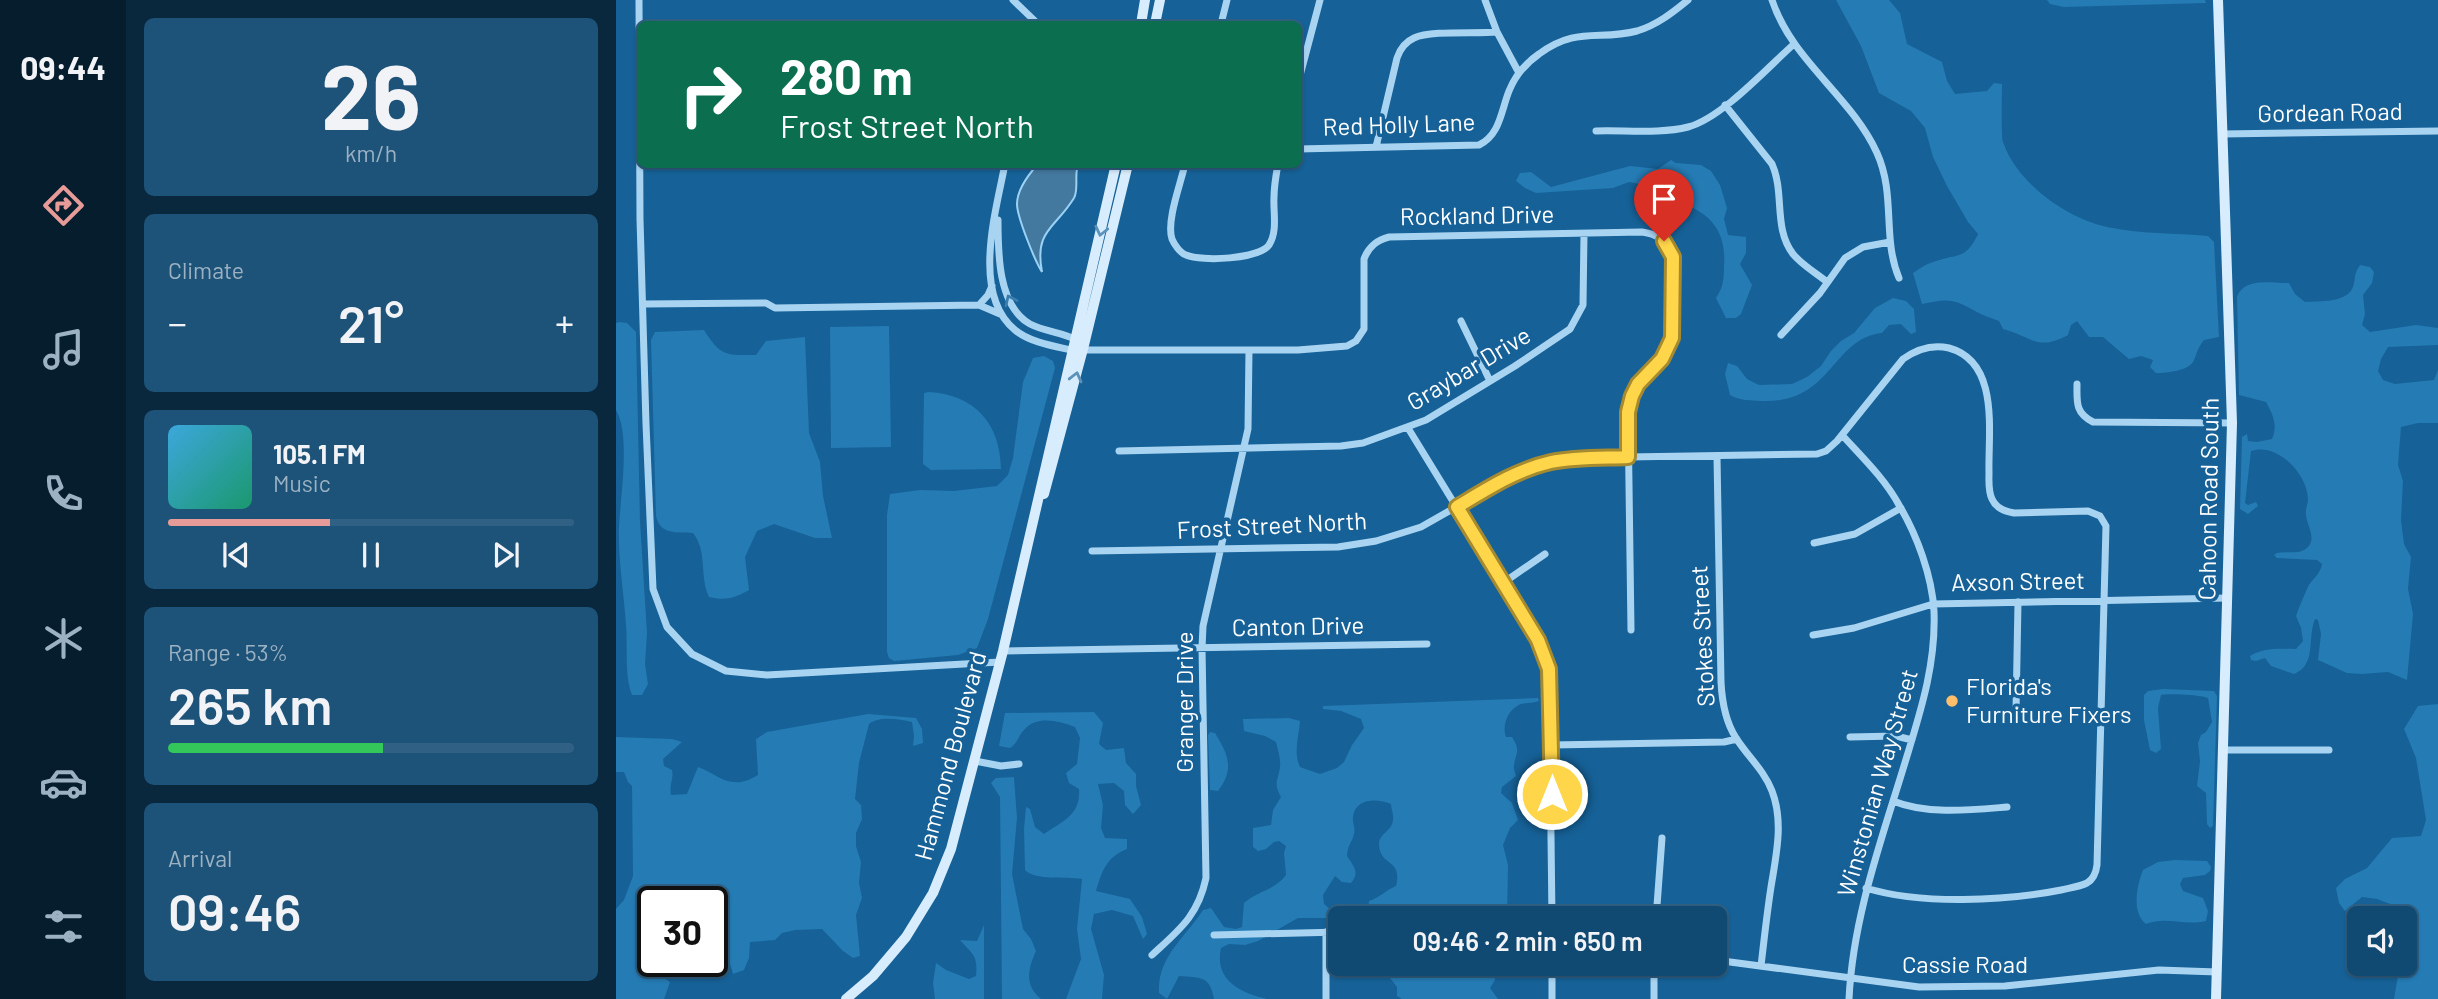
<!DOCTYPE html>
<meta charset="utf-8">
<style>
body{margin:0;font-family:Barlow,sans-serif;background:#1e5379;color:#f1f3f6;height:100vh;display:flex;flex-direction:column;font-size:26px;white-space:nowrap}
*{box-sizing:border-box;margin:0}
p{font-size:23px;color:#9cb2c3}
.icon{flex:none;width:38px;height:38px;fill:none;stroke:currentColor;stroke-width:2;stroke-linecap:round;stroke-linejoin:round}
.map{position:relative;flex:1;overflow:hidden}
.side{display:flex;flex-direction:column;gap:18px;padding:18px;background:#09283e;width:490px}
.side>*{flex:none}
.top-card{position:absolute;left:21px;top:21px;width:665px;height:147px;border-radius:10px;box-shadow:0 2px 5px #0004,0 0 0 2px #306184;background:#0b6e4f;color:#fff;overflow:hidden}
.controls{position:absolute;left:1731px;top:906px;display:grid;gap:14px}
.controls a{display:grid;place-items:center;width:70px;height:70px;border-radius:10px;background:#104971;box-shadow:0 2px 5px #0004,0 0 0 2px #306184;font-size:35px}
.speed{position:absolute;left:21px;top:886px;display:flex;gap:14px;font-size:35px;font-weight:700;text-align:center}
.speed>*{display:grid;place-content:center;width:91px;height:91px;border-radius:50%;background:#104971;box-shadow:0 2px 5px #0004,0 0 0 2px #306184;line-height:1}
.speed .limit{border:4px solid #111;border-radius:10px;background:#fff;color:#111}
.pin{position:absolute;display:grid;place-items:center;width:60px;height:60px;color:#fff;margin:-72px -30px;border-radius:50% 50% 50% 0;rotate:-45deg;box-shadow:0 0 7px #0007}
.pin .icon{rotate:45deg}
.me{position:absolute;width:77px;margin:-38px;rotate:0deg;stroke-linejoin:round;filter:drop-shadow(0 0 5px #0008)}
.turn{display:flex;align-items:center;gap:24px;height:147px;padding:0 28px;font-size:32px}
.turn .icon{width:91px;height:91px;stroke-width:2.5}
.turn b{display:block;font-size:49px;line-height:60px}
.big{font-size:52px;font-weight:600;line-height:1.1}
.side .tile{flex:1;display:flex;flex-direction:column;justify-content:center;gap:10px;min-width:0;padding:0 24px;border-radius:10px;background:#1e5379}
.side .dial{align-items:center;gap:0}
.dial b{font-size:91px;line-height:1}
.song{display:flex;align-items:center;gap:21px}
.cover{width:84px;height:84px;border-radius:10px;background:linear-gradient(135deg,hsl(200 70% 55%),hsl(160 70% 35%))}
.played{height:7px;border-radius:4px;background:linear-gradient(90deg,#e69b98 40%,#306184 40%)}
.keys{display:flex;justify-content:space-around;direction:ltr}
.heat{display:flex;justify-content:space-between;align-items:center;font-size:38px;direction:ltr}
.charge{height:10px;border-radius:5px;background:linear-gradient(90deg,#34c759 53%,#306184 0)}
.trip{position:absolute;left:712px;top:906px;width:399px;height:70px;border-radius:10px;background:#104971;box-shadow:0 2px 5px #0004,0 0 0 2px #306184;font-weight:600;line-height:70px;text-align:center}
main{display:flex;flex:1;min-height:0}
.tab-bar{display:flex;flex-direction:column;width:126px;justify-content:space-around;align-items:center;background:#061d2d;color:#9cb2c3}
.tab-bar .icon{width:49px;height:49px}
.tab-bar .on{color:#e69b98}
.tab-bar b{font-size:32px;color:#f1f3f6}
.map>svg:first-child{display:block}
</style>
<main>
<nav class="tab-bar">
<b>09:44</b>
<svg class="icon on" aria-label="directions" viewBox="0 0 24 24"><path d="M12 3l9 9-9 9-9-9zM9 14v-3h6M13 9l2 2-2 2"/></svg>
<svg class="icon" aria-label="music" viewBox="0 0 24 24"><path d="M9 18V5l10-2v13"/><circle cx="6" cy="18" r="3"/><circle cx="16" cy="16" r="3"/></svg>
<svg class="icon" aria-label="phone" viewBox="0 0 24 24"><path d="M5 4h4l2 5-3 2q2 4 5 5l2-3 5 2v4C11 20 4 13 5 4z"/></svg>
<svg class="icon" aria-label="climate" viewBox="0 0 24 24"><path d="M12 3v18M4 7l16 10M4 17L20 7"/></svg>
<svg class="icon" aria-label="car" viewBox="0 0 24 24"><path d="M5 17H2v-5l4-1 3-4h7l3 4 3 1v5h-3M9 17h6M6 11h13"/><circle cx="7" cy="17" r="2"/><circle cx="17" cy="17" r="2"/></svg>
<svg class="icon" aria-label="filters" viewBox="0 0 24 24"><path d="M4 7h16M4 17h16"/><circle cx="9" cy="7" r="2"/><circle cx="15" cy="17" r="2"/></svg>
</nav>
<section class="side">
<div class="tile dial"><b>26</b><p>km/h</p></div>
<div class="tile"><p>Climate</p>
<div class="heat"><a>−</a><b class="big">21°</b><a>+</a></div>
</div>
<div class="tile">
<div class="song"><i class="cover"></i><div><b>105.1 FM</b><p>Music</p></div></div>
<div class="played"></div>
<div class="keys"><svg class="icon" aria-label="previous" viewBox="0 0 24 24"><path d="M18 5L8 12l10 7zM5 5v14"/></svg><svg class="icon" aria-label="pause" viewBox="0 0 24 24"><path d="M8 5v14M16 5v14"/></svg><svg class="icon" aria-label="next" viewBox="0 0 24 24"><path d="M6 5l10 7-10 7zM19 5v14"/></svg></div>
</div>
<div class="tile"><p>Range · 53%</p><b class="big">265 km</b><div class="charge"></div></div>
<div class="tile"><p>Arrival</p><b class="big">09:46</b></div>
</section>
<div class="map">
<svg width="1822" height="999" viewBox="0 0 1822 999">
<rect width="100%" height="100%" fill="#166197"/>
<!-- green -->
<path fill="#257bb4" d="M 1220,0 L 1273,0 L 1284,13 L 1291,44 L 1326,62 L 1331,81 L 1339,94 L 1371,91 L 1378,83 L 1386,84 C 1386,92 1385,137 1387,142 C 1401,183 1450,218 1491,227 C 1524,234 1559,233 1592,236 L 1598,242 L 1603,337 L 1588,340 C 1581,349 1582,351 1578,360 C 1574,371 1550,373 1540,373 L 1534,367 L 1537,360 L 1525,356 L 1513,359 L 1487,337 L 1473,337 L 1461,321 L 1455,325 L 1452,335 C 1421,352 1415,336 1387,329 L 1383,321 C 1376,318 1368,316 1361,312 C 1337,299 1335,298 1306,304 L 1297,273 C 1303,269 1310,264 1317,262 C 1341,253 1349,261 1362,234 L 1352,222 L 1331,186 L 1317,157 L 1309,128 L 1295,111 L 1263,93 L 1245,46 Z
M 1431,0 L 1589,0 L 1590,3 L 1448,7 L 1434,4 Z
M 1055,160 L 1060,163 L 1085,165 L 1095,171 L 1104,185 L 1111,208 L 1108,219 L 1112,235 L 1130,237 L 1130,253 L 1124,264 L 1136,285 L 1125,314 L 1120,318 L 1110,318 L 1100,298 C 1107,288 1108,279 1108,266 C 1110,239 1101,219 1075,207 L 1072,196 L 1066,192 L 1055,198 L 1035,186 L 1013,182 L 997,188 L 920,193 L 909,188 L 900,181 L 904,173 L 915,172 L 935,187 L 1014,166 L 1042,169 Z
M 1744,265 L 1754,267 L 1758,272 L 1756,283 L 1747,295 L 1749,314 L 1746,325 L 1754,332 L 1800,325 L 1822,328 L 1822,345 L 1772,347 L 1765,359 L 1762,371 L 1767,380 L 1779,384 L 1818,380 L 1822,370 L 1822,423 L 1802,423 L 1785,427 L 1782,465 L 1787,481 L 1785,520 L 1788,544 L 1795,557 L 1792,589 L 1797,614 L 1791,680 L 1772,672 L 1746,674 L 1731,673 L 1702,660 L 1705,634 L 1702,620 L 1699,619 C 1691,638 1701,665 1678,674 L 1655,666 L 1649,658 L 1640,661 L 1635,660 L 1634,656 C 1649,647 1664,649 1680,649 L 1687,641 L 1685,628 L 1680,616 C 1683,607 1687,598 1691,589 C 1695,579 1704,576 1706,564 L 1701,560 L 1661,558 L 1658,555 L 1661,553 C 1668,551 1681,554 1688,550 C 1703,541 1691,527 1690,515 C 1689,509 1692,504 1692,499 C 1691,473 1661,442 1635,451 L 1629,503 L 1632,505 L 1640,502 L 1642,506 L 1632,514 L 1624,509 L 1626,437 L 1631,434 L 1632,441 L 1641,442 L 1656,439 C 1662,425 1657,415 1650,402 L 1623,395 L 1621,297 C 1628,277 1655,283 1673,283 L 1679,294 L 1689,302 C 1703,301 1731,303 1737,287 C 1740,278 1737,275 1744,265 Z
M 1277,298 L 1290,301 L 1298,309 L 1300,332 L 1295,334 L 1285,324 L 1273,325 L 1266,333 C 1216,338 1216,404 1146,401 C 1134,400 1124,401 1114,395 L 1109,374 L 1112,363 L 1121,366 L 1131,379 L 1143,385 L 1176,384 L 1191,377 L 1205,366 L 1215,351 L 1225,341 L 1238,333 L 1259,308 Z
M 3,322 L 11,323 L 20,332 L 24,521 L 31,633 L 29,664 L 32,684 L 26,695 L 16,695 C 8,674 12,648 10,625 C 8,593 2,561 3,528 C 4,499 15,435 0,410 L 0,323 Z
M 273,326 L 275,447 L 215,448 L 214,327 Z
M 88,330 C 105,357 110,355 140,355 L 150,341 L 189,337 L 193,433 L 204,462 L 207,496 L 216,538 L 199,538 L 158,524 L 141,531 L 129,557 L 133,590 C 119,598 109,601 93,597 C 83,576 92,552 77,533 C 61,532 44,535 40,516 L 35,340 L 39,332 Z
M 428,356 L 437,361 L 439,368 L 372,619 L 361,648 L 342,655 L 278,661 L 273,658 L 271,652 L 271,515 L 274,494 L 304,490 L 338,491 L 381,486 L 392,475 L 397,458 L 407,382 L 417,358 Z
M 313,392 C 359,395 384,423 385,469 L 315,470 L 307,464 L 308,393 Z
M 1547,689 L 1598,691 L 1601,696 L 1597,826 L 1594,828 L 1591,824 L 1590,793 L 1581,786 L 1584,761 L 1582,743 L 1585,735 L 1590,732 L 1596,722 L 1592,698 C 1587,695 1550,693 1545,695 L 1542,708 L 1545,749 L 1540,753 L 1534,750 L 1528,720 L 1528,695 L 1532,691 Z
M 922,698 L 923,701 C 916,704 907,702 901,706 C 891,712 886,726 890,737 L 896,737 C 905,751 900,752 898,765 C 897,768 899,772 900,776 L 886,787 L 885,793 L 896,803 L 902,820 L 894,828 L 887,845 L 892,865 L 891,919 L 751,919 L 753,901 C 763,898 770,890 780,886 C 787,857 763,868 763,843 C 764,833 776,831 777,820 C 778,815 775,809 775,804 C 761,798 739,798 737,817 C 736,823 740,829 738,834 C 736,843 732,843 731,856 C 738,867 744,872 735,883 L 726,882 L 719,876 L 707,895 L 708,904 L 715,910 L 711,918 L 682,918 L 642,941 L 629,945 L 613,944 L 605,948 C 598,980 624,993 651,999 L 598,999 C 594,975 584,978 563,976 L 551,999 L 543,993 C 541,957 569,938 587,910 L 595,908 L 608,927 L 620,929 L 626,927 L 628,903 C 641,891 659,890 670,875 L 668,853 L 670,846 L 663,841 L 658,842 L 650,849 L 642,851 L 637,847 L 637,828 L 655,825 L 657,810 L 665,797 C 657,782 662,782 664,767 C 665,760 662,750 660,742 L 649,736 L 628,731 L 627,719 L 673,718 L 684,721 C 683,737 677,751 684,767 L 704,774 L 721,768 L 728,762 L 736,745 L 748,728 L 745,719 L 725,711 L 707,709 L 707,706 Z
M 1822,704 L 1822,999 L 1778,999 L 1784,964 L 1788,964 L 1788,919 L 1774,919 L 1774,904 L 1761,899 L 1746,897 L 1729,911 L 1723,903 L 1720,888 L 1729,879 L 1751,868 L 1776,838 L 1805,836 L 1810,820 L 1800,758 L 1788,729 L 1802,706 Z
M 478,712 L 487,723 L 483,744 L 490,750 L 508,748 L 510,763 L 520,774 L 520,786 L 525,805 L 517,814 L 509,805 L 508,791 L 498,783 L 482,784 L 487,805 L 485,828 L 489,838 L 511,839 L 511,849 C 491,857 486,870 480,891 L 514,899 L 526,917 L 531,934 L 527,939 L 517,916 L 496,910 L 478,914 L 475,929 L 488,975 L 486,999 L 450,999 L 465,959 L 461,929 L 466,879 C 450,876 420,881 409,870 L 408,829 L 410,807 L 414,809 L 419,827 L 428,834 C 447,821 465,815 463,789 L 453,783 L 450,773 L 461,764 L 464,738 L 459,727 C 443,721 421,715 408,730 C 402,736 402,743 394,748 L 383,746 L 389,713 Z
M 252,714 L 300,718 L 306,729 L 307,743 L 297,746 L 298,736 L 296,722 C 282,719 264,716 253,724 L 243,763 L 239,799 L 245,805 L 246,819 L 240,833 L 240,846 L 245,862 L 243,883 L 246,898 L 240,915 L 244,956 L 237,958 L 227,951 L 206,929 L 179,930 L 166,933 L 159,940 L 134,942 L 133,958 L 128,970 L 117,974 C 114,961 110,953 96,950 L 96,901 L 37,901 L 35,962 L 39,972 L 54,982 L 48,999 L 0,999 L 0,909 L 8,900 L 17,876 L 16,786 L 12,782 L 8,772 L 0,772 L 0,737 L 56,739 L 66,742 L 47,759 L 48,766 L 56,770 C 58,779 53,784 55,795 L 71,794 L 82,767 C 104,775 114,792 142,775 L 140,739 L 151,732 Z
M 594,732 L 599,733 C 612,754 619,769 602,791 L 594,790 L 592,735 Z
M 398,777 L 401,818 L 396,874 L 407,929 L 415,939 L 420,951 C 412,969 408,985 425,999 L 386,999 L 384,797 L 375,783 L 380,778 Z
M 1559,860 L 1591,861 L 1595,867 L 1594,871 L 1589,875 L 1567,878 L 1564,884 L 1567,891 L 1587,898 L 1592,911 L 1590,921 C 1567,926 1550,916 1530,924 C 1515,912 1521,885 1527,870 L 1542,862 Z
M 368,925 L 368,999 L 319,999 L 317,983 L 320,963 L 330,970 L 353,979 L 360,976 C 362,955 357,955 344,940 L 361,941 Z
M 762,964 L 784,964 L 785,969 L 796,972 L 807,972 L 812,964 L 877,964 L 879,980 L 874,988 L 882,999 L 786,999 L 781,996 L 781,987 L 774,978 L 763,976 L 761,971 Z"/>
<!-- water -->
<path fill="#43799e" stroke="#9ad1f5" stroke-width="2" d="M 422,164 L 462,165 C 458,175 463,189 458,198 C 439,229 418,230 426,272 C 419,261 401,217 401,204 C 401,190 413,174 422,164 Z"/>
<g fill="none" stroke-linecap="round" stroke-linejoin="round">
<!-- street -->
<path stroke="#a8d4f2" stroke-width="7" d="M 23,0 L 24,219 L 30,424 L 37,589 L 51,627 L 76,654 L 110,671 L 151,675 L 384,662
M 397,0 L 422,24
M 869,0 L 881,32 L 903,73
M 1156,0 C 1176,61 1235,96 1261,153 C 1280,195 1266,238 1283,278
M 605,24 L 611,0
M 682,83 L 704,0
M 1109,105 L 1156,164 C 1169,193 1157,228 1177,254 C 1186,265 1200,273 1211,282
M 980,131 C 1008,130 1045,134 1072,127 C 1106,118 1151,68 1178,44
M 1607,134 L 1822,131
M 760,147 L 781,58 C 784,49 789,42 798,38 C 815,30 860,34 881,32
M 682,149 L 863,145 C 884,135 885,111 893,91 C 899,76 910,63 923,54 C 961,26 983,41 1021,31 C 1041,25 1056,13 1072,0
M 389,164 C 380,211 355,294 399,330 C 413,342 437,346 455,350 L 682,350 L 731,346 L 740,341 L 748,329 L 748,259 C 753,246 761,240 773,237 L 1026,232 C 1042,234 1053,242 1057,257 C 1057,284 1063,325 1052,349 C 1040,374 1017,381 1012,412 L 1015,630
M 569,164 C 565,183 550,221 556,239 C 558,244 564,253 570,255 C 586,262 643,259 653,245 C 662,231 657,212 658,197 C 658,186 660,175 662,164
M 382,220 C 382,253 382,306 414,324 C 429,332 447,332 460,340
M 27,304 L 150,303 L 159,308 L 363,305 L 384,314
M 363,305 L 372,295 L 376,286
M 845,321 L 874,381
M 1165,335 L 1204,293 L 1229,258 L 1247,247 L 1274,242
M 1461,384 C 1461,402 1459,413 1477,422 L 1616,423
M 792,428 L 922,640 L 933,669 L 936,919
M 1226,435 C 1246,457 1269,479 1283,505 C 1301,535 1316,576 1318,611 C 1320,662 1306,707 1291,756 C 1267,836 1237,915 1233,999
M 503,451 L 725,446 L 747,443 L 810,420 L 899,366 L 954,329 L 967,305 L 968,234
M 1101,457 L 1105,682 C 1106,702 1109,721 1120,738 C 1132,757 1148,770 1156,791 C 1168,822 1160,856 1155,887 C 1151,913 1148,940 1145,966
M 1198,543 L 1239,534 L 1285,508
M 476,551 L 722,547 L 760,541 L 805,527 L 900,473 L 938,461 L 1012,457 L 1201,454 L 1210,451 L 1221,441 L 1287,359 C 1301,349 1316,344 1333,348 C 1384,362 1372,432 1373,472 C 1373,481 1372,491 1376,499 C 1380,508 1388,511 1398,513 L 1472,511 L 1484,516 L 1490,526 L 1481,865 C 1480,873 1478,879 1471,883 C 1463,887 1453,888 1445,890 C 1390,901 1304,905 1250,888
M 887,583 L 929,554
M 1197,635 L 1238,628 L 1317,604 L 1612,598
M 387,651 L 811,644
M 1400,711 L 1402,602
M 1234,737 L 1280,736 L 1296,740
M 936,745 L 1108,742 L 1121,739
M 1607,750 L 1713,750
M 359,761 L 385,766 L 403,764
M 1277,801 C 1311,815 1355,810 1391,807
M 1040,919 L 1046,838
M 710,932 L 710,999
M 598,935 L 724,932
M 536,955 C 563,930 582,916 590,878 L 586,648 L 587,626 L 632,429 L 633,350
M 1099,960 L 1303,987 L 1389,986 L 1543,970 L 1601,972
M 936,964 L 936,999
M 1038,964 L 1038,999"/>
<!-- secondary -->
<path stroke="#d7ecfc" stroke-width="10" d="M 525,24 L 529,0
M 539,24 L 544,0
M 428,494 L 467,349 L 512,164
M 230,999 L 257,976 L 290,937 L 317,893 L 335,849 L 387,651 L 500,164
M 1600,999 L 1616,423 L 1602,0"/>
</g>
<!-- one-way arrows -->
<defs><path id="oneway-chevron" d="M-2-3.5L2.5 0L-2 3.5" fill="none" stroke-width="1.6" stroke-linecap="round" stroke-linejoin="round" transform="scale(1.75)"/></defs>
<g stroke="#5a92ba">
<use href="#oneway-chevron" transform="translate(485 231) rotate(103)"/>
<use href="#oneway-chevron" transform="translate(460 377) rotate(-76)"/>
</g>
<use stroke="#3a7eae" href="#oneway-chevron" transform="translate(394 300) rotate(-115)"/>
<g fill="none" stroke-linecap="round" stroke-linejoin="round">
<defs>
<path id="route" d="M 936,794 L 933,669 L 922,640 L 841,507 C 871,489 900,470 935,462 C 959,457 987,458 1012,457 L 1012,412 L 1016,396 L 1022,384 L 1046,359 L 1056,338 L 1057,257 L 1048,241"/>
</defs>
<!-- route casing -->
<use href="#route" stroke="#a68a30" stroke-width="18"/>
<!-- route -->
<use href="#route" stroke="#ffd54a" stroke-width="12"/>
</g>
<!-- markers -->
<circle fill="#ffbe69" stroke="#166197" stroke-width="2.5" cx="1336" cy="701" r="7"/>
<g text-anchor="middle" stroke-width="7" stroke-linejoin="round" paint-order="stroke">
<!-- street labels -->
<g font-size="24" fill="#fff" stroke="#166197">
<text transform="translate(1714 113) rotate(-1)" y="8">Gordean Road</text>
<text transform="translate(783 125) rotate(-2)" y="8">Red Holly Lane</text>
<text transform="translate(861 216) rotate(-1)" y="8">Rockland Drive</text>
<text transform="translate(853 369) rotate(-31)" y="8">Graybar Drive</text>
<text transform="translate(1593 499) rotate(-89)" y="8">Cahoon Road South</text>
<text transform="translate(656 526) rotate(-3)" y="8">Frost Street North</text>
<text transform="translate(1402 582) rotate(-1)" y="8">Axson Street</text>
<text transform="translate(682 627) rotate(-1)" y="8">Canton Drive</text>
<text transform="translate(1087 636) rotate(-93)" y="8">Stokes Street</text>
<text transform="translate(569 702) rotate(-90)" y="8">Granger Drive</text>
<text transform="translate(335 756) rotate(-75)" y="8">Hammond Boulevard</text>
<text transform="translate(1262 783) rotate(-74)" y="8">Winstonian Way Street</text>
<text x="1349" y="973">Cassie Road</text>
</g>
<!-- poi labels -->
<g font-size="24" fill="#fff" stroke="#166197" text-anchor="start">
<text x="1350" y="695">Florida's<tspan x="1350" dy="28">Furniture Fixers</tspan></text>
</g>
</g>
</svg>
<div class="controls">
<a><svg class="icon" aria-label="sound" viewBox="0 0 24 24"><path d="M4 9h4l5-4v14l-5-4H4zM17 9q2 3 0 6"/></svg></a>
</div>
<div class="speed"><div class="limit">30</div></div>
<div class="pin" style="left:1048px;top:241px;background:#d93025"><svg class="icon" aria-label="arrive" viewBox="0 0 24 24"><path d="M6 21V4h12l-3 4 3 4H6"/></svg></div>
<svg class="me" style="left:936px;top:794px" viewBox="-20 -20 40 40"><circle r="17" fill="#ffd54a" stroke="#fff" stroke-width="3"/><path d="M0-11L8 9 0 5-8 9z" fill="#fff"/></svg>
<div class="trip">09:46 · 2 min · 650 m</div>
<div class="top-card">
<div class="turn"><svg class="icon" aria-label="right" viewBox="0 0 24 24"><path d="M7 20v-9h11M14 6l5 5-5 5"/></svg><div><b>280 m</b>Frost Street North</div></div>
</div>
</div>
</main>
